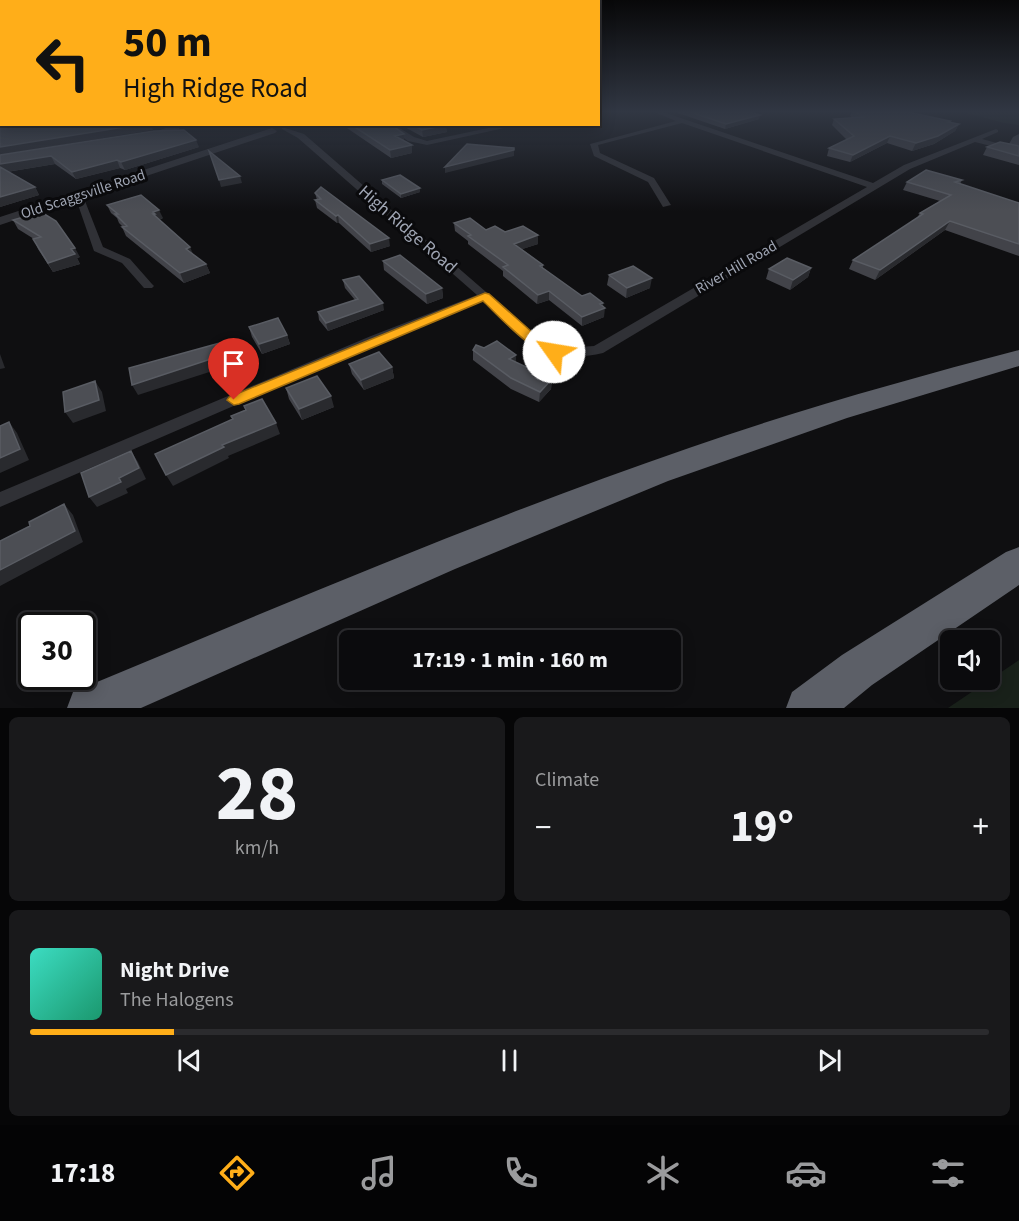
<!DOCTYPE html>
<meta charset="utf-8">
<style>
body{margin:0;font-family:"Source Sans 3",sans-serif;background:#19191b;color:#f1f3f6;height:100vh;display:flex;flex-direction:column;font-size:22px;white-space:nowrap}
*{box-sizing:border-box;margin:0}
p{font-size:20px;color:#9a9b9d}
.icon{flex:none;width:33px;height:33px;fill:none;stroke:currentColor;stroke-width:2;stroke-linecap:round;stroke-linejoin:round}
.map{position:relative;height:708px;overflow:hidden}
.panel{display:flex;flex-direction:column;gap:9px;padding:9px;background:#060607;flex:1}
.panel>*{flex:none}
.top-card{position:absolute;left:0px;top:0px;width:600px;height:126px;box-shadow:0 3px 15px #0003,0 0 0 2px #2b2b2e;background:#ffae19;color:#111;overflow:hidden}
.fabs{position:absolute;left:940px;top:630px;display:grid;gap:12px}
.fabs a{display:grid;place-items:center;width:60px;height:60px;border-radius:9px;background:#0b0b0d;box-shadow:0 3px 15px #0003,0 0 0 2px #2b2b2e;font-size:30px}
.speed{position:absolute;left:18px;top:612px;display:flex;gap:12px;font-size:30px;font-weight:700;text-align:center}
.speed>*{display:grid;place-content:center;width:78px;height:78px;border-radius:50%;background:#0b0b0d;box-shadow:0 3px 15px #0003,0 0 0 2px #2b2b2e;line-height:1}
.speed .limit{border:3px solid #111;border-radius:9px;background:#fff;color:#111}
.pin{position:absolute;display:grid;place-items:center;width:51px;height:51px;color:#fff;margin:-62px -26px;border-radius:50% 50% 50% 0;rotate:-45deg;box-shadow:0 0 6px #0007}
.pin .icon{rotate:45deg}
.me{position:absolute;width:66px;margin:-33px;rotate:302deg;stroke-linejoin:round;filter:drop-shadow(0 0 4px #0008)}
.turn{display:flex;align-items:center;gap:21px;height:126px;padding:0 24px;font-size:27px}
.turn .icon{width:78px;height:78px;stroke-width:2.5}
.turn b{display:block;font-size:42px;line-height:51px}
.big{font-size:45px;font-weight:700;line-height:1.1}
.panel .card{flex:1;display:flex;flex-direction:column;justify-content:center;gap:9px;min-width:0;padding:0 21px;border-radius:9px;background:#19191b}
.panel .dial{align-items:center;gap:0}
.dial b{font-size:78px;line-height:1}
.song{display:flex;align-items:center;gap:18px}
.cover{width:72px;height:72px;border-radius:9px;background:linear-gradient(135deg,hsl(170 70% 55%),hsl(160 70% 35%))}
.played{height:6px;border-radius:3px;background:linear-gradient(90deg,#ffae19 15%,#2b2b2e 15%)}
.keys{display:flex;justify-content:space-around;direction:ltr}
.heat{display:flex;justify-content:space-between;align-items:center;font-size:33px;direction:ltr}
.panel .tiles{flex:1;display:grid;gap:9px;grid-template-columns:1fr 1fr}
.card:last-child{grid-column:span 2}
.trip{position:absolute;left:339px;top:630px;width:342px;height:60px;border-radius:9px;background:#0b0b0d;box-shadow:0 3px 15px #0003,0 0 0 2px #2b2b2e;font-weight:700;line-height:60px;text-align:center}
.menu{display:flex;height:96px;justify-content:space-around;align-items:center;background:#040405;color:#9a9b9d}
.menu .icon{width:42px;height:42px}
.menu .on{color:#ffae19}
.menu b{font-size:27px;color:#f1f3f6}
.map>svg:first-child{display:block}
</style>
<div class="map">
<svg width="1019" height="708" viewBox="0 0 1019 708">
<rect width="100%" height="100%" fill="#0f0f11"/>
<!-- green -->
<path fill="#19211a" d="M 963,112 L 1019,112 L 1019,125 L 1004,123 Z
M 1019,660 L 1019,708 L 948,708 Z"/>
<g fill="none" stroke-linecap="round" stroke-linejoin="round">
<!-- minor -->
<path fill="#303136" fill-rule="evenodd" d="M 654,112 L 663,112 L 873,183 L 904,165 L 996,129 L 998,130 L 998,132 L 982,139 L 1019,149 L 1019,153 L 975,142 L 910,169 L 603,353 C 547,367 520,336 483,301 L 381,342 L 0,507 L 0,492 L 371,336 L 477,295 L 298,138 L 282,129 L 282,127 L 304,134 L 539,338 L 563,348 L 594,346 L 867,187 L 682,123 L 598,145 L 600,153 L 654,178 L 671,205 L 663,207 L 648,182 L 594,156 L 590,144 L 676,121 Z
M 176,124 L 183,124 L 179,129 L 154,136 L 150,134 Z
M 384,124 L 393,124 L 414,137 L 427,141 L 507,124 L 522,124 L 427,145 L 408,141 Z
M 76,194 L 83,196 L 103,247 L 130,259 L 152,284 L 154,286 L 152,288 L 144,288 L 122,263 L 94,251 L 75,196 Z"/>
<!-- tertiary -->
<path fill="#303136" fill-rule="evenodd" d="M 272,128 L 277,131 L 275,133 L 0,225 L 0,217 Z"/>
<!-- motorway -->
<path fill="#5c5f67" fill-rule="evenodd" d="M 1019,350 L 1019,366 L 847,418 L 668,481 L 455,569 L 141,708 L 67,708 L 73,692 C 277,607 480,520 689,448 C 798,410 908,379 1019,350 Z
M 1019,547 L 1019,585 L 872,685 L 844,708 L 786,708 L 792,692 L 842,655 L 1006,552 Z"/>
</g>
<!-- wall -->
<path fill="#424349" d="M 675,112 L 750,112 L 759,119 L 725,129 Z
M 852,112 L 908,112 L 959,124 L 955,131 L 934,144 L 912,151 L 887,143 L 850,162 L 827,156 L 829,148 L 847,140 L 832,125 L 834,119 L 853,118 L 850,116 Z
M 205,124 L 229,124 L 229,126 L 207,127 Z
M 341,124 L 390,124 L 404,141 L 412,145 L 412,153 L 391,158 Z
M 399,124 L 445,124 L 447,132 L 423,137 Z
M 1019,134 L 1019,165 L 983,155 L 987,147 L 1009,144 L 1013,137 Z
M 199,147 L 125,170 L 120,168 L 76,179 L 55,164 L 7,172 L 35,187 L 39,195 L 0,207 L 0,155 Z
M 382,180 L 420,188 L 420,192 L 401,198 L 382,184 Z
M 962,180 L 960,184 L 1019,203 L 1019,256 L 945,230 L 875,280 L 849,269 L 853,260 L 917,218 L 920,213 L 940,201 L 903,190 L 907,182 Z
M 315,193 L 390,246 L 371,252 L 339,223 L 337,223 L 317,208 L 315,200 L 317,200 Z
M 107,205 L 163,218 L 159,220 L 193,254 L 206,264 L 210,273 L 184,283 L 126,236 L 122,227 L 123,227 L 119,223 L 117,218 L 111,213 Z
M 13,220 L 80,257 L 77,258 L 80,264 L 53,272 L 38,249 L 34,239 L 18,229 Z
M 454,223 L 486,230 L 505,232 L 538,244 L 522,249 L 543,265 L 543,269 L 582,296 L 603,303 L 604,317 L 582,326 L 549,300 L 537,304 L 503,276 L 503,271 L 468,244 L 468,241 L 455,231 Z
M 383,261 L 442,288 L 443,298 L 427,304 L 384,270 Z
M 811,268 L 808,277 L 790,290 L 766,279 L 769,269 Z
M 609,275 L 650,288 L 626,298 L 607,285 Z
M 343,280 L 384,310 L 328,331 L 319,320 L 318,312 L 355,300 L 345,288 Z
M 249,327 L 287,335 L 290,344 L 262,354 L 252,337 Z
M 484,348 L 516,355 L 516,363 L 552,379 L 551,389 L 539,402 L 511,389 L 473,360 L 473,350 Z
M 349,364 L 392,367 L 394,378 L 364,390 L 352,374 Z
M 286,388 L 334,407 L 302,420 L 289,399 Z"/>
<!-- shaded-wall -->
<path fill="#292a2e" d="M 760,115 L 759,119 L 725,129 L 726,124 Z
M 143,124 L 151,124 L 153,130 L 0,155 L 0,147 Z
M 959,124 L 955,131 L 934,144 L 912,151 L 916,143 Z
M 446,125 L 447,132 L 423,137 L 422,130 Z
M 404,134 L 404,141 L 395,136 Z
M 890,136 L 887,143 L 850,162 L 853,155 Z
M 196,140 L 199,147 L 125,170 L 121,162 Z
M 412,145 L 412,153 L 391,158 L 390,150 Z
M 514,150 L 514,156 L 445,173 L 445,167 Z
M 51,156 L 55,164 L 0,173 L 0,164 Z
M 117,160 L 120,168 L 76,179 L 72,172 Z
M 240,176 L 242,183 L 221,187 L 219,180 Z
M 35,187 L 39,195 L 0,207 L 0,197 Z
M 420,188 L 420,192 L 401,198 L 401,194 Z
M 159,210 L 163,218 L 158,220 L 157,223 L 153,212 Z
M 338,215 L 339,223 L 337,223 L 336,216 Z
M 950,221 L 945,230 L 875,280 L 880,270 Z
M 538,235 L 538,244 L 514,252 L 514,244 Z
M 389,238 L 390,246 L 371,252 L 370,244 Z
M 190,247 L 194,256 L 186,249 Z
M 75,248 L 80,257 L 77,258 L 80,264 L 53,272 L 48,263 L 71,249 Z
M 206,264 L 210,273 L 184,283 L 180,273 Z
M 811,268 L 808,277 L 790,290 L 793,280 Z
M 652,278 L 650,288 L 626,298 L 627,288 Z
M 442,288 L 443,298 L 427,304 L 426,294 Z
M 549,291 L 549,300 L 537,304 L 538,295 Z
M 383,303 L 384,310 L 328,331 L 326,323 Z
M 603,303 L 602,309 L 605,308 L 604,317 L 582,326 L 582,317 L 600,304 Z
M 287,335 L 290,344 L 262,354 L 259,344 Z
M 220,343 L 228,366 L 138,395 L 132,385 Z
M 0,354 L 5,368 L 0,369 Z
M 516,355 L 516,365 L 509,359 Z
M 392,367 L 394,378 L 364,390 L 361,380 Z
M 552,379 L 551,389 L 539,402 L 540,392 Z
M 95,381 L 102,392 L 106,411 L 73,423 L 65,412 Z
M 331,396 L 334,407 L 302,420 L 299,409 Z
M 9,422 L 17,433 L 29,460 L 0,473 L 0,458 Z
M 276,423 L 280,434 L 228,456 L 229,458 L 173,486 L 166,475 L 222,445 Z
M 131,451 L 138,462 L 146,479 L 126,489 L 128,493 L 97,507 L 89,497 L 119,478 Z
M 64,504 L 73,515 L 83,542 L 0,586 L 0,570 Z"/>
<!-- building -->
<path fill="#4c4e54" stroke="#595c63" stroke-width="1.5" d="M 690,112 L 750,112 L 760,115 L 726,124 Z
M 856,112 L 908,112 L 950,121 L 948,122 L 959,124 L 938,136 L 916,143 L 890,136 L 853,155 L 829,148 L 854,136 L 834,119 L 863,117 Z
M 0,123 L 2,123 L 2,124 L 143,124 L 0,147 Z
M 350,124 L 390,124 L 404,134 L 395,136 L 412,145 L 390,150 Z
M 411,124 L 445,124 L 446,125 L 422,130 Z
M 184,130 L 196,140 L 121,162 L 117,160 L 72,172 L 51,156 L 0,164 L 0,155 L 154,131 Z
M 1000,142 L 1019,146 L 1019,156 L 987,147 Z
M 467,144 L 514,148 L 514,150 L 445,167 Z
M 209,151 L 240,176 L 219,180 Z
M 0,167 L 35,187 L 0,197 Z
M 926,170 L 962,180 L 955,182 L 1019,203 L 1019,244 L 950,221 L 880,270 L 853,260 L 923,214 L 920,213 L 951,195 L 907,182 Z
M 400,175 L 420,188 L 401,194 L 382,180 Z
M 321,187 L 389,238 L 370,244 L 338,215 L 336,216 L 315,200 L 321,199 L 315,193 Z
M 141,195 L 159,210 L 153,212 L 155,214 L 153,214 L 190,247 L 186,249 L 206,264 L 180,273 L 122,227 L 127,226 L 115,214 L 118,214 L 107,205 Z
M 41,212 L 56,221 L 75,248 L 71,249 L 75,254 L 48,263 L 33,239 L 41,237 L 13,220 Z
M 470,218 L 486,230 L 495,226 L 505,232 L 523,226 L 538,235 L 514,244 L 543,265 L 540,266 L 582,296 L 590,293 L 603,303 L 600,304 L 605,308 L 582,317 L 549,291 L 538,295 L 503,267 L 508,265 L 468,236 L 471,235 L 454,223 Z
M 400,255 L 442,288 L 426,294 L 383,261 Z
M 787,258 L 811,268 L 793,280 L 769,269 Z
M 633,266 L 652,278 L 627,288 L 609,275 Z
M 359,276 L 383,303 L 326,323 L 318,312 L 358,299 L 343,280 Z
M 278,318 L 287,335 L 259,344 L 249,327 Z
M 497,341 L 516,355 L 509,359 L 552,379 L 540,392 L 511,378 L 473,350 L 476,345 L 484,348 Z
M 220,343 L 223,355 L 132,385 L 129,368 Z
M 379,352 L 392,367 L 361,380 L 349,364 Z
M 317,376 L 331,396 L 299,409 L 286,388 Z
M 95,381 L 99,400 L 65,412 L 63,392 Z
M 262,399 L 276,423 L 222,445 L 224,447 L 166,475 L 155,454 L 233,419 L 231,416 L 246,410 L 244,406 Z
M 9,422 L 20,449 L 0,458 L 0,426 Z
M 131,451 L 139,468 L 119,478 L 121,482 L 89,497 L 81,473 Z
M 64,504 L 75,531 L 0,570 L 0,541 L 30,526 L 29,522 Z"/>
<!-- sky -->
<linearGradient id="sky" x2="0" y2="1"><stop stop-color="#080809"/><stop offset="0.53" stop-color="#313743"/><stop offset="1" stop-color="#313743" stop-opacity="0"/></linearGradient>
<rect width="1019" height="211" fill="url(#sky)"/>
<!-- route -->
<path fill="#ffae19" stroke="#a67110" stroke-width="1.5" d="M 485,293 L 489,294 L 542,341 L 561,352 L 559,355 C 538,360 498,315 483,301 L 239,404 L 234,405 L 227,400 L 229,397 Z"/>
<g text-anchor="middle" stroke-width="6" stroke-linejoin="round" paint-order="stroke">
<!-- far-street labels -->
<g font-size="15" fill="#9fa5b3" stroke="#0a0a0c">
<text transform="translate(83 194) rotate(-18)" y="5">Old Scaggsville Road</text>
<text transform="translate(736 267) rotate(-30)" y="5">River Hill Road</text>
</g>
<!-- street labels -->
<g font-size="18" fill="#9fa5b3" stroke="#0a0a0c">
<text transform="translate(408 229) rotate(41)" y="6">High Ridge Road</text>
</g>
</g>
</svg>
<div class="fabs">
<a><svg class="icon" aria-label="sound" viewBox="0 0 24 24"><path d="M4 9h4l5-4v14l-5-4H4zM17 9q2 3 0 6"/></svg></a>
</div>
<div class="speed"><div class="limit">30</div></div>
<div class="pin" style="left:234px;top:400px;background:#d93025"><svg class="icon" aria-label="arrive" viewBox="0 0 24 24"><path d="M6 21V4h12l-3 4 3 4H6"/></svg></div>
<svg class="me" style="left:554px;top:352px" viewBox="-20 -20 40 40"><circle r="19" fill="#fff"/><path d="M0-13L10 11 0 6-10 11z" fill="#ffae19"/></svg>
<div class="trip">17:19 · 1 min · 160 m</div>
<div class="top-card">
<div class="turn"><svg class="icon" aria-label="left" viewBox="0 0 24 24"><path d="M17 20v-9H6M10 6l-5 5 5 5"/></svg><div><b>50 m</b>High Ridge Road</div></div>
</div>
</div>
<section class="panel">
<div class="tiles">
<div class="card dial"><b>28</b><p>km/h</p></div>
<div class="card"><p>Climate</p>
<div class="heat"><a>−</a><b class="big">19°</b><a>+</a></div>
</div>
<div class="card">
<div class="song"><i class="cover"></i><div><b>Night Drive</b><p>The Halogens</p></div></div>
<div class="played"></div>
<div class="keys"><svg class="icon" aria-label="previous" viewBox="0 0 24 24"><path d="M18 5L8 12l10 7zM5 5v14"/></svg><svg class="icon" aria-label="pause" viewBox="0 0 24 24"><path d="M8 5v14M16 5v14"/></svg><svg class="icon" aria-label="next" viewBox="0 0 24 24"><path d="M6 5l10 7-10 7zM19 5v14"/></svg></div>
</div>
</div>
</section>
<nav class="menu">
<b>17:18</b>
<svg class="icon on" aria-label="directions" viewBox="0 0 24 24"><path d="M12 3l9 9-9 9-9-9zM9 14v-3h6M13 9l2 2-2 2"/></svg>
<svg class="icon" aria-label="music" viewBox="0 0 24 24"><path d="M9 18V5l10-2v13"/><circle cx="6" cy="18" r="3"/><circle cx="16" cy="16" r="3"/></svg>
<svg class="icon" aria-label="phone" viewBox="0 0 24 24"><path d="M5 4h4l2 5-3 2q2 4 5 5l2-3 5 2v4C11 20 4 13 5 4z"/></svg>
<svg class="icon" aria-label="climate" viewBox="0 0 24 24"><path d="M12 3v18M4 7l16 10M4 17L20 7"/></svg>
<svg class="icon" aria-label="car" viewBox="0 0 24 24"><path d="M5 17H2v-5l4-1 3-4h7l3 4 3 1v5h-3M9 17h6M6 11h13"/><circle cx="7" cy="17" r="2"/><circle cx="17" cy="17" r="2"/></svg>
<svg class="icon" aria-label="filters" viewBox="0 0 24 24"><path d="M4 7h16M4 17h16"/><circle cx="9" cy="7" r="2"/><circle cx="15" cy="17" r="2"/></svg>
</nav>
